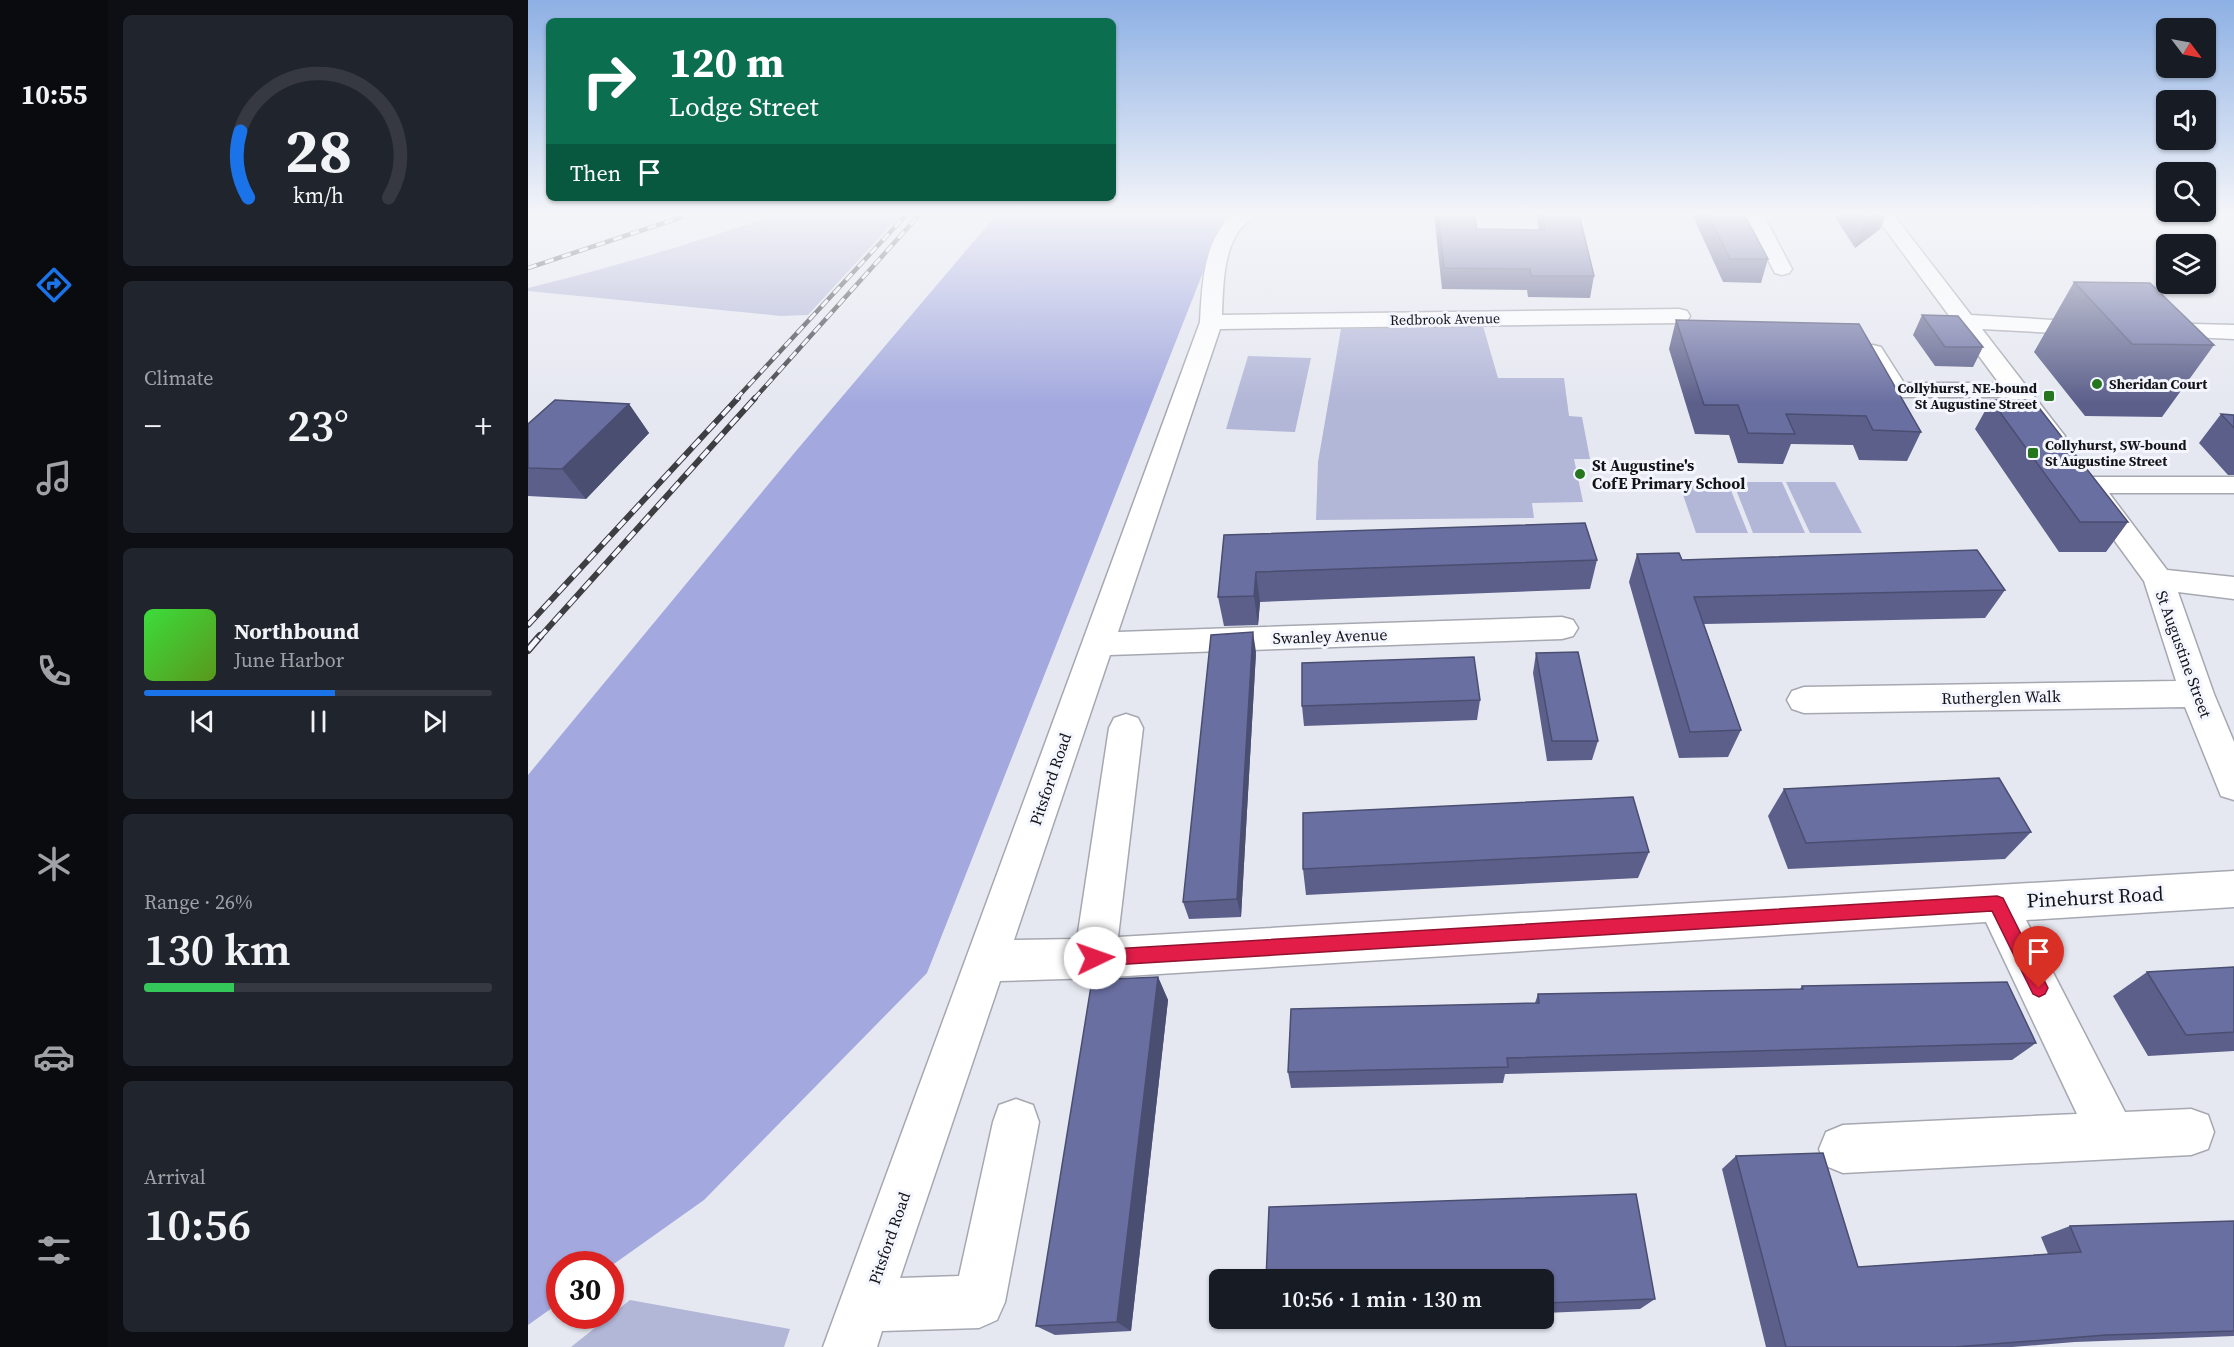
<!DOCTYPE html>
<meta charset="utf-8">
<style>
body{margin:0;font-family:"Source Serif 4",serif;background:#20242c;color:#f1f3f6;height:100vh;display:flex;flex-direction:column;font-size:22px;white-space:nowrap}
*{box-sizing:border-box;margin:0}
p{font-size:20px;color:#9ea1a6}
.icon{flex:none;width:33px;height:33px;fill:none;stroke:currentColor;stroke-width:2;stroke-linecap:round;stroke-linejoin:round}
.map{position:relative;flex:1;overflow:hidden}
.details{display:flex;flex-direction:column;gap:15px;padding:15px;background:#0d0f14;width:420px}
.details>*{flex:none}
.hud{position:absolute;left:18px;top:18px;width:570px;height:183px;border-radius:9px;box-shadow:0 2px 4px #0004;background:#0b6e4f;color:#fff;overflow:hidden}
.needle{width:39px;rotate:122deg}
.fabs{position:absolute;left:1628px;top:18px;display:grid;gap:12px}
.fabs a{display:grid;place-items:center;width:60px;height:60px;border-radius:9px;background:#171b24;box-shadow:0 2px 4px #0004;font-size:30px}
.speed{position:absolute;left:18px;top:1251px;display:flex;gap:12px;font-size:30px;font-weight:700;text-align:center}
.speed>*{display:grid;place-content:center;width:78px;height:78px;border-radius:50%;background:#171b24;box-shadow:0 2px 4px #0004;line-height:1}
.speed .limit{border:9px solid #d22;background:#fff;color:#111}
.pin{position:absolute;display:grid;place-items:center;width:51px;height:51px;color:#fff;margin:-62px -26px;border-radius:50% 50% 50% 0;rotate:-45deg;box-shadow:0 0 6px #0007}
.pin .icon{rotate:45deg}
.me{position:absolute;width:66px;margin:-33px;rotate:87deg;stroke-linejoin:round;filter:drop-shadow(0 0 4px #0008)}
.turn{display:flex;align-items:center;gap:21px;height:126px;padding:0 24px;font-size:27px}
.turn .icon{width:78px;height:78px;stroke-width:2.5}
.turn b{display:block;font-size:42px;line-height:51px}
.then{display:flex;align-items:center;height:57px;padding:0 24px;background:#0003;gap:12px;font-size:22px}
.big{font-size:45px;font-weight:600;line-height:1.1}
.details .widget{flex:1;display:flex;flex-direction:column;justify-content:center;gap:9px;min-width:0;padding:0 21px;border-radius:9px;background:#20242c}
.details .dial{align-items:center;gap:0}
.dial svg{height:156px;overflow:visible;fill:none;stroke:#363941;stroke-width:7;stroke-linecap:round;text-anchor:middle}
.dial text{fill:#f1f3f6;stroke:none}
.song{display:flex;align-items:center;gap:18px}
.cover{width:72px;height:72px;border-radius:9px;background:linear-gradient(135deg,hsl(120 70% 55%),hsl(90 70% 35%))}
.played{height:6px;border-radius:3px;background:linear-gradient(90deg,#1a73e8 55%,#363941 55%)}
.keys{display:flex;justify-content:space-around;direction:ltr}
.heat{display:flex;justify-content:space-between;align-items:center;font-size:33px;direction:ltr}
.charge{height:9px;border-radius:4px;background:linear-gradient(90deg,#34c759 26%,#363941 0)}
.trip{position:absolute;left:681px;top:1269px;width:345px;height:60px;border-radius:9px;background:#171b24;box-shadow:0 2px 4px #0004;font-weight:600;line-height:60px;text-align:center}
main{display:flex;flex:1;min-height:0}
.tabs{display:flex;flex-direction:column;width:108px;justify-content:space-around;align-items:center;background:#090b0e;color:#9ea1a6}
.tabs .icon{width:42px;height:42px}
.tabs .on{color:#1a73e8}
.tabs b{font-size:27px;color:#f1f3f6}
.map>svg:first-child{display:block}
</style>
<main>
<nav class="tabs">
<b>10:55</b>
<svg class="icon on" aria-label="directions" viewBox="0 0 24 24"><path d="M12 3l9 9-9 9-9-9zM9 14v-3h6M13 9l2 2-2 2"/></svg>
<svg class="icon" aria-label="music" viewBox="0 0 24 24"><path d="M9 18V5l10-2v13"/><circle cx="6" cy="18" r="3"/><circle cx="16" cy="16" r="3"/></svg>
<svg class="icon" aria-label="phone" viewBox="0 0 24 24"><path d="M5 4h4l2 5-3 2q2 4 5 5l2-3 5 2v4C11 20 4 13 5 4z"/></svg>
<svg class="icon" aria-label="climate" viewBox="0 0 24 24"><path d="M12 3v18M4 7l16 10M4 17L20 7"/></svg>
<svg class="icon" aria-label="car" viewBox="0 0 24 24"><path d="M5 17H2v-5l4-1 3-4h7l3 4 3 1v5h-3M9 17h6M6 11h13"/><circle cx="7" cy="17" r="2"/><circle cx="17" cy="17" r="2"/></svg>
<svg class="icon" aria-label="filters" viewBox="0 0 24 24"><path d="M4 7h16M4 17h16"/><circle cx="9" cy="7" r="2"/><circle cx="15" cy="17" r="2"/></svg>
</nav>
<section class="details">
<div class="widget dial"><svg viewBox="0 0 100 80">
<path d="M14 69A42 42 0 1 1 86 69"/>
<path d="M14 69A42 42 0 0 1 10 35" stroke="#1a73e8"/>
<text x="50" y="56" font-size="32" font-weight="700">28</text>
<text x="50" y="72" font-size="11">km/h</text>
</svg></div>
<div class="widget"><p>Climate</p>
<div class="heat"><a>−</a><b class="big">23°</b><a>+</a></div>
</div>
<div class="widget">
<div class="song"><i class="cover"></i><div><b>Northbound</b><p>June Harbor</p></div></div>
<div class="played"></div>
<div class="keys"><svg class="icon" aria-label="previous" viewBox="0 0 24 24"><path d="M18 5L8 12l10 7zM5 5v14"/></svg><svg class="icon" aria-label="pause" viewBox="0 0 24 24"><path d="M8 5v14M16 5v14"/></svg><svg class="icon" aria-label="next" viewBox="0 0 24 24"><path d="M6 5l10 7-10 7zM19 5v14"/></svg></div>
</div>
<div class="widget"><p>Range · 26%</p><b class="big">130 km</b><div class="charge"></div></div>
<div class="widget"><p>Arrival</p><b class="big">10:56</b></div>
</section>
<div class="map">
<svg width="1706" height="1347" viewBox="0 0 1706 1347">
<rect width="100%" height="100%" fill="#e6e8f1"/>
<!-- green -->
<path fill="#b2b6d7" d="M 249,214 L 373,214 L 280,315 L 253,316 L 0,291 L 0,288 C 85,267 167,243 249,214 Z
M 955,326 L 970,378 L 1036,378 L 1041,416 L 1054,417 L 1062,459 L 1046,459 L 1055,502 L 1004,503 L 1006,518 L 788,520 L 790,462 L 813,329 Z
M 720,356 L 783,358 L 767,432 L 698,429 Z
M 1205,482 L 1254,482 L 1277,533 L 1225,533 Z
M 1258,482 L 1307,482 L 1334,533 L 1282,533 Z
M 1151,483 L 1200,483 L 1220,533 L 1168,533 Z
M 102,1300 L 262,1329 L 256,1347 L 43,1347 Z"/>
<!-- forest -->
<path fill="#a3a9de" d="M 469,214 L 698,214 L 399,973 L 176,1200 L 83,1266 L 82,1264 L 32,1264 L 31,1303 L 0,1325 L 0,775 L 268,451 Z"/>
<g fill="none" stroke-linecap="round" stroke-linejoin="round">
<defs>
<path id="minor" d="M 705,214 L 726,214 C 722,221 715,225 710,232 C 695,255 695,288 694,315 L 1151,309 L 1159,311 L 1162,316 L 1159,321 L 1151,323 L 692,329 L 590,632 L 1034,617 L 1045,620 L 1050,628 L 1045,636 L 1034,639 L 582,655 L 486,940 L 549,939 L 581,728 L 586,718 L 598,714 L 610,718 L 615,728 L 590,937 L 1706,871 L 1706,907 L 1498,920 L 1597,1112 L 1663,1109 L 1680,1115 L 1686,1132 L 1680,1149 L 1663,1155 L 1315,1173 L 1298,1166 L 1291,1149 L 1298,1132 L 1315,1125 L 1549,1114 L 1458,922 L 567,978 L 472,981 L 372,1278 L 431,1276 L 465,1122 L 471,1105 L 488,1099 L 505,1105 L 511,1122 L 477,1302 L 469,1320 L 451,1328 L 354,1331 L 349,1347 L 295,1347 L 672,322 C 674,286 675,240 705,214 Z
M 1216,214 L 1235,214 L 1264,269 L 1261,273 L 1254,275 L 1247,273 Z
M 1346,214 L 1365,214 L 1443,315 L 1574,323 L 1577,328 L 1574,333 L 1566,335 L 1454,329 L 1533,431 L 1537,436 L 1533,441 L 1524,444 L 1515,441 L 1482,397 L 1369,397 L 1360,395 L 1333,352 L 1337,347 L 1345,345 L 1353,347 L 1376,383 L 1471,383 Z
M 1627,323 L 1706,325 L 1706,339 L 1619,335 L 1616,330 L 1619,325 Z
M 1560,477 L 1706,477 L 1706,493 L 1581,493 L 1639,570 L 1706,577 L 1706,599 L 1650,592 L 1686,694 L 1706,742 L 1706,800 L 1693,796 L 1657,707 L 1276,713 L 1264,709 L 1259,700 L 1264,691 L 1276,687 L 1648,681 L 1616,581 L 1557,500 L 1553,494 L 1555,492 L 1550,491 L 1546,485 L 1550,479 Z"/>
</defs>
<!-- minor casing -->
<use href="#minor" stroke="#a6a8b1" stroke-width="3"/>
<!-- minor -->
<use href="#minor" fill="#fff" fill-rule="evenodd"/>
<defs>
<path id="rail-far2" d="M 0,268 L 163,214
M 208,399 L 379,214
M 226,399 L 392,214"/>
<path id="rail-far1" d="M 0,625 L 210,398
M 11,638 L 227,398"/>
<path id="rail" d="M 0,650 L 12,636"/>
</defs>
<!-- rail-far2 casing -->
<use href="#rail-far2" stroke="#3d3e42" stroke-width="4.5"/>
<!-- rail-far1 casing -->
<use href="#rail-far1" stroke="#3d3e42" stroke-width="6"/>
<!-- rail casing -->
<use href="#rail" stroke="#3d3e42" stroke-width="8"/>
<!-- rail-far2 -->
<use href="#rail-far2" stroke="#f3f5ff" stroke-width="3" stroke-dasharray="9" stroke-linecap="butt"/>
<!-- rail-far1 -->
<use href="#rail-far1" stroke="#f3f5ff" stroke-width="4" stroke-dasharray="11" stroke-linecap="butt"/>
<!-- rail -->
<use href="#rail" stroke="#f3f5ff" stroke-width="5" stroke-dasharray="15" stroke-linecap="butt"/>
</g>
<!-- wall -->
<path fill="#5b5f8a" d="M 906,214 L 946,214 L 949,229 L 1011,230 L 1008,214 L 1051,214 L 1066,276 L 1062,298 L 1000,297 L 999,290 L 914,289 Z
M 1164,214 L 1216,214 L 1240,259 L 1233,283 L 1195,282 Z
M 1305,214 L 1358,214 L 1352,229 L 1327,248 Z
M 1546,282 L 1686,345 L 1634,417 L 1557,416 L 1506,352 Z
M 1394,315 L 1455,347 L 1445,367 L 1407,366 L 1385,335 Z
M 1148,320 L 1393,432 L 1379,461 L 1331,460 L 1325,445 L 1263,444 L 1255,464 L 1210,463 L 1201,435 L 1167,434 L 1141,349 Z
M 1463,400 L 1600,522 L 1578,552 L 1531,552 L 1447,429 Z
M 101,404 L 121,433 L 58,499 L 0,496 L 0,424 Z
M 1693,414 L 1706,415 L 1706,475 L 1700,475 L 1671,443 Z
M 696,535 L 1069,560 L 1062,589 L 732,602 L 730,625 L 696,626 L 690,597 Z
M 1109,554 L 1154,560 L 1477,590 L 1457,618 L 1176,624 L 1213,730 L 1200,757 L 1151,758 L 1101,582 Z
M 728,652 L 713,917 L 661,919 L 655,902 Z
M 1008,653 L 1070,741 L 1064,760 L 1019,761 L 1005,673 Z
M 952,700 L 949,720 L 776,726 L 774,706 Z
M 1256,789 L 1503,832 L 1477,859 L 1260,869 L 1240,816 Z
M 1121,852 L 1110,878 L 778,895 L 775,869 Z
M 1706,967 L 1706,1051 L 1620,1056 L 1585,996 L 1619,972 Z
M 630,977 L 640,1000 L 603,1331 L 527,1335 L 508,1326 Z
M 1274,986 L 1508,1043 L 1484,1060 L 977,1074 L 975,1083 L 763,1088 L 760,1072 L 1007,1003 L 1010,994 L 1272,989 Z
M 1208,1156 L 1330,1267 L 1520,1254 L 1513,1237 L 1542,1226 L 1706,1221 L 1706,1336 L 1547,1342 L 1484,1347 L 1238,1347 L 1194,1169 Z
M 1016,1280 L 1127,1299 L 1112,1309 L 1016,1313 Z
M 740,1318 L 851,1318 L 743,1322 Z"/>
<!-- shaded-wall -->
<path fill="#4a4e71" d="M 1347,214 L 1358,214 L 1352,229 L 1327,248 L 1338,221 Z
M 101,404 L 121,433 L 58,499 L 34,469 Z
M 728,572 L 732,602 L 730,625 L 726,596 Z
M 725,632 L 728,652 L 713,917 L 709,899 Z
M 630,977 L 640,1000 L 603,1331 L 589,1322 Z"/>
<!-- building -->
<path fill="#6a6fa1" stroke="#4a4e71" stroke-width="1.5" d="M 910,214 L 946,214 L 949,229 L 1017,230 L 1014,214 L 1051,214 L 1066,276 L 1003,276 L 1002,269 L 916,268 Z
M 1180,214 L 1216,214 L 1240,259 L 1202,259 Z
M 1333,214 L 1347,214 L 1338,221 Z
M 1546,282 L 1622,283 L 1686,345 L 1604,344 Z
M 1394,315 L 1430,316 L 1455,347 L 1417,347 Z
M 1148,320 L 1331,324 L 1393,432 L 1345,430 L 1338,416 L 1258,414 L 1267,434 L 1220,433 L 1210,405 L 1176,405 Z
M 27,400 L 101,404 L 34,469 L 0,468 L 0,424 Z
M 1463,400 L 1505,400 L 1600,522 L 1552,522 Z
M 1693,414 L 1706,415 L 1706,428 Z
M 1057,523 L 1069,560 L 728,572 L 726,596 L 690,597 L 696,535 Z
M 1449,550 L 1477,590 L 1166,597 L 1213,730 L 1162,732 L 1109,554 L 1151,553 L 1154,560 Z
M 725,632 L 709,899 L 655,902 L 683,635 Z
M 1050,652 L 1070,741 L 1024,741 L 1008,653 Z
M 946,657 L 952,700 L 774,706 L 774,663 Z
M 1471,778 L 1503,832 L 1278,843 L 1256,789 Z
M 1105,797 L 1121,852 L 775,869 L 775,813 Z
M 1706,967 L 1706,1032 L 1658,1035 L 1619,972 Z
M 630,977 L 589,1322 L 508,1326 L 564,980 Z
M 1479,982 L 1508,1043 L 979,1058 L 980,1067 L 760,1072 L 763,1009 L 1011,1003 L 1010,994 L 1275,989 L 1274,986 Z
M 1295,1153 L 1330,1267 L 1553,1252 L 1542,1226 L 1706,1221 L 1706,1331 L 1578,1335 L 1427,1347 L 1258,1347 L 1208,1156 Z
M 1108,1194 L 1127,1299 L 1016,1303 L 1016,1280 L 738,1280 L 741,1207 Z"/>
<!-- sky -->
<linearGradient id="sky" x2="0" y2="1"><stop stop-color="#8db0e4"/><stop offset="0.53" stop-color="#f4f5f9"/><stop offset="1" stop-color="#f4f5f9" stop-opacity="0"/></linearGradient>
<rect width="1706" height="403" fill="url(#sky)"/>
<!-- route -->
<path fill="#e11d48" stroke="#92132f" stroke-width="1.5" d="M 1469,896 L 1475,898 L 1520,988 L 1517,994 L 1511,997 L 1505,994 L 1464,911 L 567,966 L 560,964 L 558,958 L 560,952 L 567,950 Z"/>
<!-- markers -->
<g fill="#26761e" stroke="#f3f5ff" stroke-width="2">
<circle cx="1569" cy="384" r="6"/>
<rect x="1515" y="390" width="12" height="12" rx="3"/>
<rect x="1499" y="447" width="12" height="12" rx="3"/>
<circle cx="1052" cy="474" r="6"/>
</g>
<g text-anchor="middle" stroke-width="6" stroke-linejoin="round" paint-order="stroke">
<!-- far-street labels -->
<g font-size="14" fill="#141417" stroke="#f3f5ff">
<text transform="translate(917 319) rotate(-1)" y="5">Redbrook Avenue</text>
</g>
<!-- far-poi labels -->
<g font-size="14" font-weight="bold" fill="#141417" stroke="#f3f5ff" text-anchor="start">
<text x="1581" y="389">Sheridan Court</text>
<text x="1509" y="393" text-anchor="end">Collyhurst, NE-bound<tspan x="1509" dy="16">St Augustine Street</tspan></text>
<text x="1517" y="450">Collyhurst, SW-bound<tspan x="1517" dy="16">St Augustine Street</tspan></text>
</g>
<!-- poi labels -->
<g font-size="16" font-weight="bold" fill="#141417" stroke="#f3f5ff" text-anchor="start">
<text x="1064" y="471">St Augustine's<tspan x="1064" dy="18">CofE Primary School</tspan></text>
</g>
<!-- street labels -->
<g font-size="16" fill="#141417" stroke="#f3f5ff">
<text transform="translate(802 636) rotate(-2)" y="6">Swanley Avenue</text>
<text transform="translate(1656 654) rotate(70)" y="6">St Augustine Street</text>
<text transform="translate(1473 697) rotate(-1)" y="6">Rutherglen Walk</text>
<text transform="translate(522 779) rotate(-71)" y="6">Pitsford Road</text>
<text transform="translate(361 1238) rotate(-71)" y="6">Pitsford Road</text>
</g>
<!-- near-street labels -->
<g font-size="20" fill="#141417" stroke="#f3f5ff">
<text transform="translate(1567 897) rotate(-3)" y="7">Pinehurst Road</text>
</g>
</g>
</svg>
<div class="fabs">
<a><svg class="needle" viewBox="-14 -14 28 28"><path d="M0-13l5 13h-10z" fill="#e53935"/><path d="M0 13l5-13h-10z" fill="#9ea1a6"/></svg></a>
<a><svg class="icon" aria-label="sound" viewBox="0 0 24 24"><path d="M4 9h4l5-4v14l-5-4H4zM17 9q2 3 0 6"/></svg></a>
<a><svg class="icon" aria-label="search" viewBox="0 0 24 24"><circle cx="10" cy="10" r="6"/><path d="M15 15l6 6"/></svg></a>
<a><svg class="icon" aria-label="layers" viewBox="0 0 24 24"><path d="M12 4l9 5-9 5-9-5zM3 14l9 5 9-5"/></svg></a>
</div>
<div class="speed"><div class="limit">30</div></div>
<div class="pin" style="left:1511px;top:988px;background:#d93025"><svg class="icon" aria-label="arrive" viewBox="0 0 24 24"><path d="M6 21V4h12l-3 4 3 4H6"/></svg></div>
<svg class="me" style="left:567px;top:958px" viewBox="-20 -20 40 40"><circle r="19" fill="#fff"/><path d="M0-13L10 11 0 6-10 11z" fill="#e11d48"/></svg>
<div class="trip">10:56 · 1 min · 130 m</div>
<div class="hud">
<div class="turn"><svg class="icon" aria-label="right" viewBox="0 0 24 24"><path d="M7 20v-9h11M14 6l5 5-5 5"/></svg><div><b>120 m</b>Lodge Street</div></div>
<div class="then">Then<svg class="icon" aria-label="arrive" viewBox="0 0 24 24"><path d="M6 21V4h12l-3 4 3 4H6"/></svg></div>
</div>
</div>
</main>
